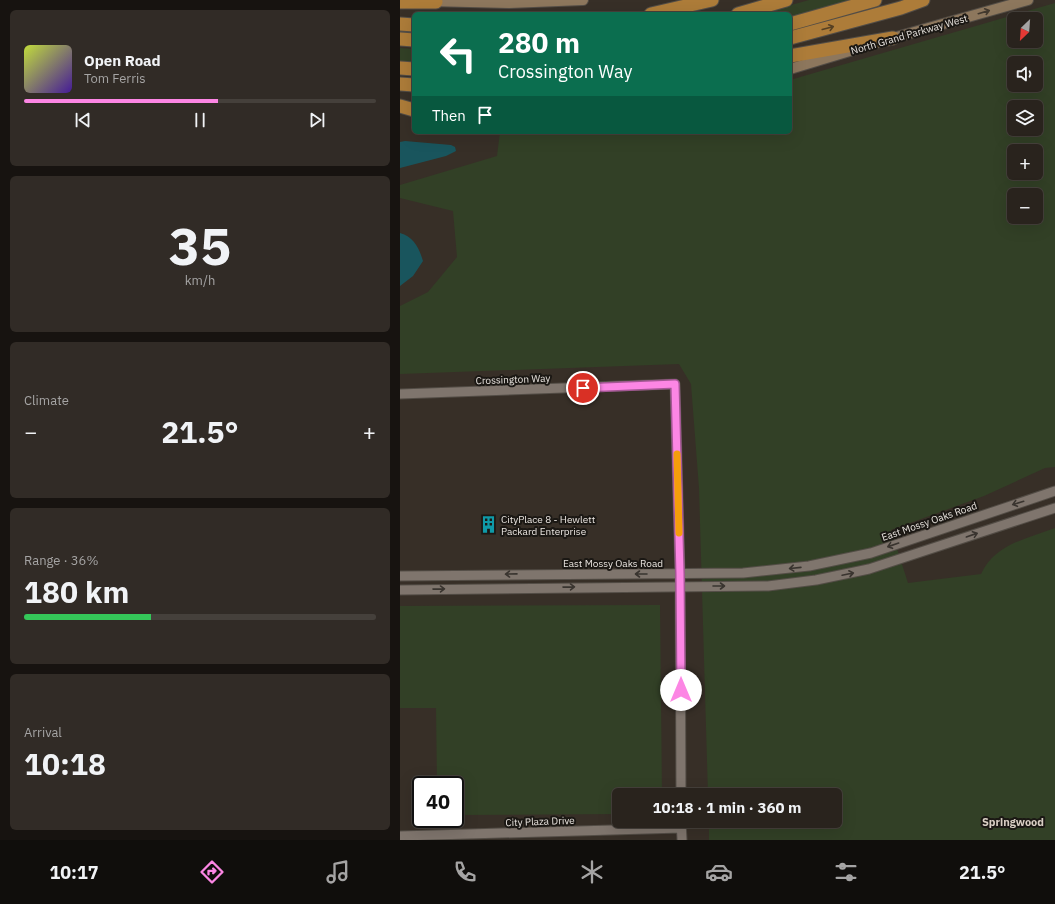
<!DOCTYPE html>
<meta charset="utf-8">
<style>
body{margin:0;font-family:"IBM Plex Sans",sans-serif;background:#312b26;color:#f1f3f6;height:100vh;display:flex;flex-direction:column;font-size:15px;white-space:nowrap}
*{box-sizing:border-box;margin:0}
p{font-size:13px;color:#a5a4a4}
.icon{flex:none;width:22px;height:22px;fill:none;stroke:currentColor;stroke-width:2;stroke-linecap:round;stroke-linejoin:round}
.map{position:relative;flex:1;overflow:hidden}
.side{display:flex;flex-direction:column;gap:10px;padding:10px;background:#171310;width:400px}
.side>*{flex:none}
.guide{position:absolute;left:12px;top:12px;width:380px;height:122px;border-radius:6px;box-shadow:0 4px 16px #0002,0 0 0 1px #45403b;background:#0b6e4f;color:#fff;overflow:hidden}
.needle{width:26px;rotate:205deg}
.controls{position:absolute;left:607px;top:12px;display:grid;gap:8px}
.controls a{display:grid;place-items:center;width:36px;height:36px;border-radius:6px;background:#29231d;box-shadow:0 4px 16px #0002,0 0 0 1px #45403b;font-size:20px}
.speed{position:absolute;left:12px;top:776px;display:flex;gap:8px;font-size:20px;font-weight:700;text-align:center}
.speed>*{display:grid;place-content:center;width:52px;height:52px;border-radius:50%;background:#29231d;box-shadow:0 4px 16px #0002,0 0 0 1px #45403b;line-height:1}
.speed .limit{border:2px solid #111;border-radius:6px;background:#fff;color:#111}
.pin{position:absolute;display:grid;place-items:center;width:34px;height:34px;color:#fff;margin:-17px;border:2px solid #fff;border-radius:50%;box-shadow:0 1px 4px #0007}
.me{position:absolute;width:44px;margin:-22px;rotate:0deg;stroke-linejoin:round;filter:drop-shadow(0 0 3px #0008)}
.turn{display:flex;align-items:center;gap:14px;height:84px;padding:0 20px;font-size:18px}
.turn .icon{width:52px;height:52px;stroke-width:2.5}
.turn b{display:block;font-size:28px;line-height:34px}
.then{display:flex;align-items:center;height:38px;padding:0 20px;background:#0003;gap:8px;font-size:15px}
.big{font-size:30px;font-weight:700;line-height:1.1}
.side .card{flex:1;display:flex;flex-direction:column;justify-content:center;gap:6px;min-width:0;padding:0 14px;border-radius:6px;background:#312b26}
.side .dial{align-items:center;gap:0}
.dial b{font-size:52px;line-height:1}
.song{display:flex;align-items:center;gap:12px}
.cover{width:48px;height:48px;border-radius:6px;background:linear-gradient(135deg,hsl(70 70% 55%),hsl(260 70% 35%))}
.played{height:4px;border-radius:2px;background:linear-gradient(90deg,#fc86e4 55%,#45403b 55%)}
.keys{display:flex;justify-content:space-around;direction:ltr}
.heat{display:flex;justify-content:space-between;align-items:center;font-size:22px;direction:ltr}
.charge{height:6px;border-radius:3px;background:linear-gradient(90deg,#34c759 36%,#45403b 0)}
.trip{position:absolute;left:212px;top:788px;width:230px;height:40px;border-radius:6px;background:#29231d;box-shadow:0 4px 16px #0002,0 0 0 1px #45403b;font-weight:700;line-height:40px;text-align:center}
.tab-bar{display:flex;height:64px;justify-content:space-around;align-items:center;background:#100e0c;color:#a5a4a4}
.tab-bar .icon{width:28px;height:28px}
.tab-bar .selected{color:#fc86e4}
.tab-bar b{font-size:18px;color:#f1f3f6}
main{display:flex;flex:1;min-height:0}
.map>svg:first-child{display:block}
</style>
<main>
<section class="side">
<div class="card">
<div class="song"><i class="cover"></i><div><b>Open Road</b><p>Tom Ferris</p></div></div>
<div class="played"></div>
<div class="keys"><svg class="icon" aria-label="previous" viewBox="0 0 24 24"><path d="M18 5L8 12l10 7zM5 5v14"/></svg><svg class="icon" aria-label="pause" viewBox="0 0 24 24"><path d="M8 5v14M16 5v14"/></svg><svg class="icon" aria-label="next" viewBox="0 0 24 24"><path d="M6 5l10 7-10 7zM19 5v14"/></svg></div>
</div>
<div class="card dial"><b>35</b><p>km/h</p></div>
<div class="card"><p>Climate</p>
<div class="heat"><a>−</a><b class="big">21.5°</b><a>+</a></div>
</div>
<div class="card"><p>Range · 36%</p><b class="big">180 km</b><div class="charge"></div></div>
<div class="card"><p>Arrival</p><b class="big">10:18</b></div>
</section>
<div class="map">
<svg width="655" height="840" viewBox="0 0 655 840">
<rect width="100%" height="100%" fill="#372f27"/>
<!-- green -->
<path fill="#324026" fill-rule="evenodd" d="M 409,0 L 457,0 L 390,19 L 390,14 L 359,14 Z
M 655,3 L 655,467 L 645,468 L 584,496 L 491,530 L 508,583 L 581,574 C 595,544 626,539 655,528 L 655,840 L 309,840 L 309,821 L 435,821 L 435,795 L 308,795 L 299,488 L 291,384 L 279,364 L 0,374 L 0,306 L 28,292 L 57,257 L 53,211 L 0,198 L 0,185 L 97,156 L 100,132 L 390,132 L 390,80 ZM 614,19 L 636,19 L 636,41 L 614,41 ZM 614,63 L 636,63 L 636,85 L 614,85 ZM 614,107 L 636,107 L 636,129 L 614,129 ZM 614,151 L 636,151 L 636,173 L 614,173 ZM 614,195 L 636,195 L 636,217 L 614,217 Z
M 0,48 L 14,49 L 14,63 L 0,61 Z
M 260,605 L 262,795 L 219,795 L 219,814 L 55,815 L 55,785 L 37,785 L 36,708 L 0,708 L 0,606 Z"/>
<!-- water -->
<path fill="#19555d" d="M 5,141 L 51,145 L 55,147 L 56,151 L 46,156 L 0,168 L 0,142 Z
M 0,233 C 14,237 19,248 23,261 L 13,276 L 0,286 Z"/>
<g fill="none" stroke-linecap="round" stroke-linejoin="round">
<defs>
<path id="tertiary" d="M 0,394 L 275,384 L 280,574 L 281,795
M 0,576 L 343,573 L 409,566 L 471,553 L 655,491
M 0,590 L 368,586 L 416,580 L 469,569 L 655,508
M 281,821 L 282,840
M 0,836 L 281,828"/>
<path id="secondary" d="M 29,1 L 109,3 L 183,0
M 486,40 L 628,0
M 390,69 L 453,50"/>
<path id="motorway" d="M 0,2 L 36,2
M 251,14 L 312,0
M 338,14 L 386,0
M 0,24 L 14,25
M 390,24 L 475,0
M 390,38 L 501,8 L 523,0
M 0,39 L 14,40
M 390,56 L 493,38
M 0,68 L 14,69
M 0,84 L 14,85
M 0,106 L 14,110"/>
</defs>
<!-- tertiary casing -->
<use href="#tertiary" stroke="#534d46" stroke-width="11"/>
<!-- secondary casing -->
<use href="#secondary" stroke="#534d46" stroke-width="12"/>
<!-- motorway casing -->
<use href="#motorway" stroke="#534d46" stroke-width="15"/>
<!-- tertiary -->
<use href="#tertiary" stroke="#7f756d" stroke-width="9"/>
<!-- secondary -->
<use href="#secondary" stroke="#8d775d" stroke-width="10"/>
<!-- motorway -->
<use href="#motorway" stroke="#ad7c39" stroke-width="13"/>
</g>
<!-- one-way arrows -->
<defs><path id="oneway-shaft" d="M-6 0H5M1.5-3L5.5 0L1.5 3" fill="none" stroke-width="1.6" stroke-linecap="round" stroke-linejoin="round"/></defs>
<use stroke="#43392e" href="#oneway-shaft" transform="translate(584 12) rotate(-16)"/>
<use stroke="#554023" href="#oneway-shaft" transform="translate(428 28) rotate(-15)"/>
<g stroke="#39342f">
<use href="#oneway-shaft" transform="translate(618 503) rotate(163)"/>
<use href="#oneway-shaft" transform="translate(572 535) rotate(-19)"/>
<use href="#oneway-shaft" transform="translate(493 545) rotate(161)"/>
<use href="#oneway-shaft" transform="translate(395 568) rotate(174)"/>
<use href="#oneway-shaft" transform="translate(111 574) rotate(179)"/>
<use href="#oneway-shaft" transform="translate(241 574) rotate(-180)"/>
<use href="#oneway-shaft" transform="translate(448 574) rotate(-12)"/>
<use href="#oneway-shaft" transform="translate(319 586)"/>
<use href="#oneway-shaft" transform="translate(169 587) rotate(-1)"/>
<use href="#oneway-shaft" transform="translate(39 589) rotate(-1)"/>
</g>
<g fill="none" stroke-linecap="round" stroke-linejoin="round">
<defs>
<path id="route" d="M 183,388 L 275,384 L 280,574 L 281,690"/>
</defs>
<!-- route casing -->
<use href="#route" stroke="#a45794" stroke-width="10"/>
<!-- route -->
<use href="#route" stroke="#fc86e4" stroke-width="7"/>
<!-- slow -->
<path stroke="#f59e0b" stroke-width="7" d="M 277,454 L 279,533"/>
</g>
<!-- icons -->
<defs>
<symbol id="building-bare" viewBox="-9 -9 18 18"><path d="M-4-6H4V6H1V3H-1V6H-4ZM-2.5-4.3h1.7v1.8h-1.7ZM.8-4.3h1.7v1.8H.8ZM-2.5-1h1.7V.8h-1.7ZM.8-1h1.7V.8H.8Z" fill="#0f9aa8" stroke="#1b1814" stroke-width="2.5" paint-order="stroke"/></symbol>
</defs>
<g fill-rule="evenodd">
<use href="#building-bare" x="76" y="512" width="25" height="25"/>
</g>
<g text-anchor="middle" stroke-width="4" stroke-linejoin="round" paint-order="stroke">
<!-- street labels -->
<g font-size="10" fill="#ebe6e1" stroke="#1b1814">
<text transform="translate(509 34) rotate(-16)" y="4">North Grand Parkway West</text>
<text transform="translate(113 379) rotate(-2)" y="4">Crossington Way</text>
<text transform="translate(529 521) rotate(-19)" y="4">East Mossy Oaks Road</text>
<text x="213" y="567">East Mossy Oaks Road</text>
<text transform="translate(140 821) rotate(-2)" y="4">City Plaza Drive</text>
</g>
<!-- poi labels -->
<g font-size="10" fill="#ebe6e1" stroke="#1b1814" text-anchor="start">
<text x="101" y="523">CityPlace 8 - Hewlett<tspan x="101" dy="12">Packard Enterprise</tspan></text>
</g>
<!-- neighbourhood labels -->
<g font-size="11" font-weight="bold" fill="#d9cec4" stroke="#1b1814">
<text x="613" y="826">Springwood</text>
</g>
</g>
</svg>
<div class="controls">
<a><svg class="needle" viewBox="-14 -14 28 28"><path d="M0-13l5 13h-10z" fill="#e53935"/><path d="M0 13l5-13h-10z" fill="#a5a4a4"/></svg></a>
<a><svg class="icon" aria-label="sound" viewBox="0 0 24 24"><path d="M4 9h4l5-4v14l-5-4H4zM17 9q2 3 0 6"/></svg></a>
<a><svg class="icon" aria-label="layers" viewBox="0 0 24 24"><path d="M12 4l9 5-9 5-9-5zM3 14l9 5 9-5"/></svg></a>
<a>+</a>
<a>−</a>
</div>
<div class="speed"><div class="limit">40</div></div>
<div class="pin" style="left:183px;top:388px;background:#d93025"><svg class="icon" aria-label="arrive" viewBox="0 0 24 24"><path d="M6 21V4h12l-3 4 3 4H6"/></svg></div>
<svg class="me" style="left:281px;top:690px" viewBox="-20 -20 40 40"><circle r="19" fill="#fff"/><path d="M0-13L10 11 0 6-10 11z" fill="#fc86e4"/></svg>
<div class="trip">10:18 · 1 min · 360 m</div>
<div class="guide">
<div class="turn"><svg class="icon" aria-label="left" viewBox="0 0 24 24"><path d="M17 20v-9H6M10 6l-5 5 5 5"/></svg><div><b>280 m</b>Crossington Way</div></div>
<div class="then">Then<svg class="icon" aria-label="arrive" viewBox="0 0 24 24"><path d="M6 21V4h12l-3 4 3 4H6"/></svg></div>
</div>
</div>
</main>
<nav class="tab-bar">
<b>10:17</b>
<svg class="icon selected" aria-label="directions" viewBox="0 0 24 24"><path d="M12 3l9 9-9 9-9-9zM9 14v-3h6M13 9l2 2-2 2"/></svg>
<svg class="icon" aria-label="music" viewBox="0 0 24 24"><path d="M9 18V5l10-2v13"/><circle cx="6" cy="18" r="3"/><circle cx="16" cy="16" r="3"/></svg>
<svg class="icon" aria-label="phone" viewBox="0 0 24 24"><path d="M5 4h4l2 5-3 2q2 4 5 5l2-3 5 2v4C11 20 4 13 5 4z"/></svg>
<svg class="icon" aria-label="climate" viewBox="0 0 24 24"><path d="M12 3v18M4 7l16 10M4 17L20 7"/></svg>
<svg class="icon" aria-label="car" viewBox="0 0 24 24"><path d="M5 17H2v-5l4-1 3-4h7l3 4 3 1v5h-3M9 17h6M6 11h13"/><circle cx="7" cy="17" r="2"/><circle cx="17" cy="17" r="2"/></svg>
<svg class="icon" aria-label="filters" viewBox="0 0 24 24"><path d="M4 7h16M4 17h16"/><circle cx="9" cy="7" r="2"/><circle cx="15" cy="17" r="2"/></svg>
<b>21.5°</b>
</nav>
